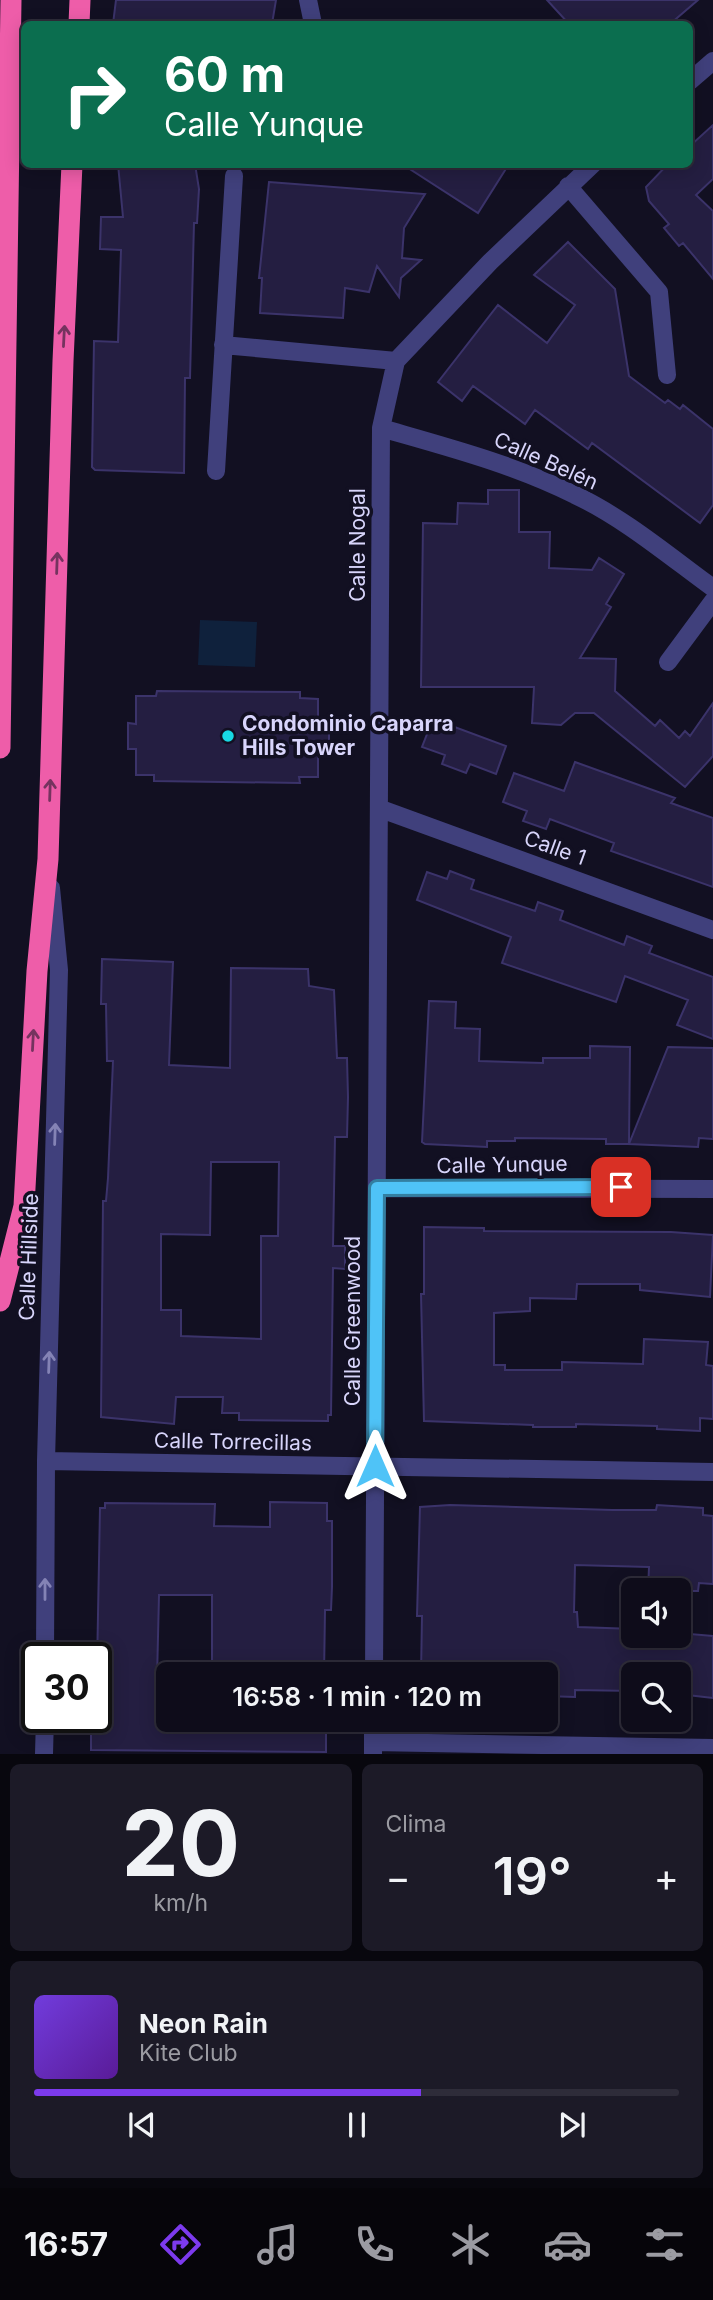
<!DOCTYPE html>
<html lang="es">
<meta charset="utf-8">
<style>
body{margin:0;font-family:Inter,sans-serif;background:#1c1a27;color:#f1f3f6;height:100vh;display:flex;flex-direction:column;font-size:26px;white-space:nowrap}
*{box-sizing:border-box;margin:0}
p{font-size:23px;color:#9b9ba2}
.icon{flex:none;width:38px;height:38px;fill:none;stroke:currentColor;stroke-width:2;stroke-linecap:round;stroke-linejoin:round}
.map{position:relative;height:1754px;overflow:hidden}
.drawer{display:flex;flex-direction:column;gap:10px;padding:10px;background:#08070e;flex:1}
.drawer>*{flex:none}
.top-card{position:absolute;left:21px;top:21px;width:672px;height:147px;border-radius:10px;box-shadow:0 4px 18px #0003,0 0 0 2px #2e2c39;background:#0b6e4f;color:#fff;overflow:hidden}
.tools{position:absolute;left:621px;top:1578px;display:grid;gap:14px}
.tools a{display:grid;place-items:center;width:70px;height:70px;border-radius:10px;background:#0e0c1a;box-shadow:0 4px 18px #0003,0 0 0 2px #2e2c39;font-size:35px}
.speed{position:absolute;left:21px;top:1642px;display:flex;gap:14px;font-size:35px;font-weight:700;text-align:center}
.speed>*{display:grid;place-content:center;width:91px;height:91px;border-radius:50%;background:#0e0c1a;box-shadow:0 4px 18px #0003,0 0 0 2px #2e2c39;line-height:1}
.speed .limit{border:4px solid #111;border-radius:10px;background:#fff;color:#111}
.pin{position:absolute;display:grid;place-items:center;width:60px;height:60px;color:#fff;margin:-30px;border-radius:14px;box-shadow:0 4px 10px #0006}
.me{position:absolute;width:77px;margin:-38px;rotate:0deg;stroke-linejoin:round;filter:drop-shadow(0 0 5px #0008)}
.turn{display:flex;align-items:center;gap:24px;height:147px;padding:0 28px;font-size:32px}
.turn .icon{width:91px;height:91px;stroke-width:2.5}
.turn b{display:block;font-size:49px;line-height:60px}
.big{font-size:52px;font-weight:600;line-height:1.1}
.drawer .card{flex:1;display:flex;flex-direction:column;justify-content:center;gap:10px;min-width:0;padding:0 24px;border-radius:10px;background:#1c1a27}
.drawer .dial{align-items:center;gap:0}
.dial b{font-size:91px;line-height:1}
.song{display:flex;align-items:center;gap:21px}
.cover{width:84px;height:84px;border-radius:10px;background:linear-gradient(135deg,hsl(260 70% 55%),hsl(270 70% 35%))}
.played{height:7px;border-radius:4px;background:linear-gradient(90deg,#7c3aed 60%,#2e2c39 60%)}
.keys{display:flex;justify-content:space-around;direction:ltr}
.heat{display:flex;justify-content:space-between;align-items:center;font-size:38px;direction:ltr}
.drawer .tiles{flex:1;display:grid;gap:10px;grid-template-columns:1fr 1fr}
.card:last-child{grid-column:span 2}
.trip{position:absolute;left:156px;top:1662px;width:402px;height:70px;border-radius:10px;background:#0e0c1a;box-shadow:0 4px 18px #0003,0 0 0 2px #2e2c39;font-weight:600;line-height:70px;text-align:center}
.tab-bar{display:flex;height:112px;justify-content:space-around;align-items:center;background:#06050a;color:#9b9ba2}
.tab-bar .icon{width:49px;height:49px}
.tab-bar .active{color:#7c3aed}
.tab-bar b{font-size:32px;color:#f1f3f6}
.map>svg:first-child{display:block}
</style>
<div class="map">
<svg width="713" height="1754" viewBox="0 0 713 1754">
<rect width="100%" height="100%" fill="#121022"/>
<!-- water -->
<path fill="#0f213c" d="M 200,620 L 257,622 L 255,667 L 198,665 Z"/>
<!-- building -->
<path fill="#241e41" stroke="#3b336a" stroke-width="2" fill-rule="evenodd" d="M 116,0 L 276,0 L 272,24 L 113,24 Z
M 547,0 L 698,0 L 670,24 L 569,24 Z
M 713,125 L 713,179 L 696,195 L 713,211 L 713,279 L 683,243 L 679,246 L 664,228 L 669,224 L 649,201 L 646,187 L 668,164 L 690,164 L 690,146 Z
M 118,164 L 195,164 L 199,189 L 197,223 L 194,223 L 190,378 L 185,378 L 184,473 L 95,470 L 92,467 L 94,341 L 118,342 L 121,250 L 100,249 L 101,217 L 123,217 Z
M 402,164 L 509,164 L 478,213 Z
M 269,182 L 425,194 L 404,228 L 402,258 L 421,260 L 401,278 L 399,297 L 377,266 L 369,292 L 345,288 L 343,318 L 260,313 L 262,278 L 259,278 Z
M 568,242 L 615,289 L 629,376 L 665,403 L 668,400 L 680,409 L 683,405 L 713,429 L 713,505 L 700,523 L 592,443 L 588,449 L 535,410 L 525,424 L 473,386 L 462,401 L 438,382 L 498,305 L 547,343 L 575,305 L 534,275 Z
M 488,490 L 519,490 L 519,532 L 550,532 L 549,568 L 592,570 L 599,558 L 624,574 L 606,604 L 611,607 L 580,658 L 616,659 L 615,691 L 655,726 L 660,720 L 679,738 L 685,731 L 690,736 L 713,703 L 713,756 L 685,787 L 594,713 L 575,713 L 561,725 L 532,723 L 534,687 L 421,687 L 423,523 L 457,524 L 458,503 L 488,504 Z
M 157,691 L 300,692 L 300,698 L 318,699 L 318,722 L 329,722 L 329,750 L 318,749 L 318,777 L 299,777 L 300,783 L 154,781 L 154,775 L 136,775 L 136,749 L 128,749 L 128,723 L 136,724 L 136,696 L 156,696 Z
M 433,719 L 506,746 L 496,774 L 470,764 L 466,773 L 442,764 L 445,755 L 422,747 Z
M 575,762 L 675,798 L 671,803 L 713,818 L 713,887 L 611,851 L 614,843 L 550,819 L 546,829 L 523,821 L 527,811 L 503,802 L 514,773 L 564,791 Z
M 450,871 L 474,880 L 471,889 L 535,911 L 538,902 L 563,911 L 560,920 L 624,945 L 627,936 L 652,946 L 649,953 L 713,977 L 713,1039 L 677,1025 L 688,1000 L 625,976 L 616,1002 L 502,963 L 511,937 L 417,900 L 427,872 L 447,879 Z
M 102,959 L 173,962 L 169,1065 L 230,1068 L 231,968 L 308,969 L 309,986 L 334,990 L 337,1058 L 347,1058 L 348,1097 L 347,1137 L 335,1137 L 333,1246 L 345,1246 L 345,1269 L 333,1268 L 331,1415 L 328,1415 L 328,1421 L 239,1420 L 239,1413 L 222,1413 L 223,1397 L 176,1397 L 174,1424 L 101,1417 L 103,1201 L 106,1201 L 108,1178 L 113,1061 L 107,1061 L 106,1004 L 101,1004 ZM 211,1162 L 279,1162 L 278,1236 L 261,1236 L 261,1339 L 181,1336 L 181,1310 L 161,1310 L 161,1234 L 210,1235 Z
M 429,1001 L 456,1002 L 455,1028 L 480,1029 L 479,1061 L 543,1063 L 543,1058 L 590,1058 L 590,1046 L 630,1047 L 629,1144 L 606,1144 L 606,1139 L 515,1138 L 515,1141 L 487,1141 L 487,1147 L 425,1144 L 422,1142 Z
M 668,1047 L 713,1048 L 713,1139 L 699,1138 L 698,1147 L 629,1144 Z
M 424,1227 L 484,1228 L 484,1231 L 671,1232 L 713,1235 L 710,1297 L 640,1290 L 640,1284 L 577,1284 L 576,1299 L 530,1298 L 530,1311 L 494,1313 L 494,1365 L 505,1365 L 505,1370 L 562,1370 L 562,1362 L 643,1364 L 644,1339 L 708,1342 L 706,1365 L 713,1366 L 713,1419 L 700,1418 L 700,1431 L 657,1429 L 657,1426 L 576,1424 L 576,1427 L 533,1427 L 533,1425 L 424,1421 L 421,1294 L 424,1294 Z
M 270,1502 L 327,1503 L 327,1521 L 332,1521 L 332,1587 L 331,1610 L 325,1610 L 324,1675 L 212,1675 L 212,1595 L 159,1595 L 156,1720 L 326,1720 L 326,1752 L 91,1750 L 91,1721 L 96,1721 L 100,1508 L 105,1508 L 105,1503 L 215,1504 L 214,1526 L 270,1527 Z
M 450,1505 L 612,1510 L 656,1510 L 657,1505 L 703,1508 L 703,1515 L 713,1516 L 713,1584 L 699,1583 L 698,1591 L 648,1591 L 649,1567 L 575,1565 L 574,1612 L 577,1612 L 578,1627 L 634,1629 L 634,1636 L 679,1636 L 679,1633 L 713,1636 L 713,1698 L 679,1694 L 679,1675 L 634,1675 L 634,1691 L 575,1690 L 575,1697 L 546,1696 L 546,1675 L 421,1675 L 422,1616 L 417,1616 L 420,1507 Z"/>
<g fill="none" stroke-linecap="round" stroke-linejoin="round">
<!-- minor -->
<path stroke="#40407c" stroke-width="18" d="M 308,0 L 313,24
M 690,81 L 713,61
M 568,186 L 659,292 L 667,375
M 223,345 L 396,361
M 381,428 C 447,447 513,464 575,495 C 624,518 669,556 713,588
M 216,471 L 234,176
M 668,662 L 713,601
M 381,809 L 713,930
M 377,1188 L 713,1189
M 46,1461 L 713,1472
M 45,1657 L 46,1461 L 59,970 L 51,888
M 374,1675 L 381,428 L 396,361 L 490,262 L 593,164
M 373,1742 L 713,1748
M 44,1754 L 45,1717
M 373,1754 L 373,1720"/>
<!-- highway -->
<path stroke="#ee5da9" stroke-width="21" d="M 79,24 L 80,0
M 0,748 L 11,0
M 0,1301 L 24,1206 L 37,971 L 48,859 L 63,361 L 72,164"/>
</g>
<!-- one-way arrows -->
<defs><path id="oneway-shaft" d="M-6 0H5M1.5-3L5.5 0L1.5 3" fill="none" stroke-width="1.6" stroke-linecap="round" stroke-linejoin="round" transform="scale(1.75)"/></defs>
<g stroke="#75335f">
<use href="#oneway-shaft" transform="translate(64 336) rotate(-87)"/>
<use href="#oneway-shaft" transform="translate(57 563) rotate(-88)"/>
<use href="#oneway-shaft" transform="translate(50 790) rotate(-88)"/>
<use href="#oneway-shaft" transform="translate(33 1040) rotate(-87)"/>
</g>
<g stroke="#8483b5">
<use href="#oneway-shaft" transform="translate(55 1134) rotate(-88)"/>
<use href="#oneway-shaft" transform="translate(49 1362) rotate(-88)"/>
<use href="#oneway-shaft" transform="translate(45 1589) rotate(-90)"/>
</g>
<g fill="none" stroke-linecap="round" stroke-linejoin="round">
<defs>
<path id="route" d="M 375,1466 L 377,1188 L 621,1187"/>
</defs>
<!-- route casing -->
<use href="#route" stroke="#337fa1" stroke-width="18"/>
<!-- route -->
<use href="#route" stroke="#4fc3f7" stroke-width="12"/>
</g>
<!-- markers -->
<circle fill="#18d9e4" stroke="#121022" stroke-width="2.5" cx="228" cy="736" r="7"/>
<g text-anchor="middle" stroke-width="7" stroke-linejoin="round" paint-order="stroke">
<!-- street labels -->
<g font-size="21" fill="#d8d5fb" stroke="#121022">
<text transform="translate(546 461) rotate(24)" y="7">Calle Belén</text>
<text transform="translate(358 545) rotate(-90)" y="7">Calle Nogal</text>
<text transform="translate(555 848) rotate(20)" y="7">Calle 1</text>
<text transform="translate(502 1165) rotate(-1)" y="7">Calle Yunque</text>
<text transform="translate(29 1257) rotate(-88)" y="7">Calle Hillside</text>
<text transform="translate(353 1321) rotate(-90)" y="7">Calle Greenwood</text>
<text transform="translate(233 1442) rotate(1)" y="7">Calle Torrecillas</text>
</g>
<!-- poi labels -->
<g font-size="21" font-weight="bold" fill="#d8d5fb" stroke="#121022" text-anchor="start">
<text x="242" y="731">Condominio Caparra<tspan x="242" dy="24">Hills Tower</tspan></text>
</g>
</g>
</svg>
<div class="tools">
<a><svg class="icon" aria-label="sound" viewBox="0 0 24 24"><path d="M4 9h4l5-4v14l-5-4H4zM17 9q2 3 0 6"/></svg></a>
<a><svg class="icon" aria-label="search" viewBox="0 0 24 24"><circle cx="10" cy="10" r="6"/><path d="M15 15l6 6"/></svg></a>
</div>
<div class="speed"><div class="limit">30</div></div>
<div class="pin" style="left:621px;top:1187px;background:#d93025"><svg class="icon" aria-label="arrive" viewBox="0 0 24 24"><path d="M6 21V4h12l-3 4 3 4H6"/></svg></div>
<svg class="me" style="left:375px;top:1466px" viewBox="-20 -20 40 40"><path d="M0-17L14 15 0 8-14 15z" fill="#4fc3f7" stroke="#fff" stroke-width="4"/></svg>
<div class="trip">16:58 · 1 min · 120 m</div>
<div class="top-card">
<div class="turn"><svg class="icon" aria-label="right" viewBox="0 0 24 24"><path d="M7 20v-9h11M14 6l5 5-5 5"/></svg><div><b>60 m</b>Calle Yunque</div></div>
</div>
</div>
<section class="drawer">
<div class="tiles">
<div class="card dial"><b>20</b><p>km/h</p></div>
<div class="card"><p>Clima</p>
<div class="heat"><a>−</a><b class="big">19°</b><a>+</a></div>
</div>
<div class="card">
<div class="song"><i class="cover"></i><div><b>Neon Rain</b><p>Kite Club</p></div></div>
<div class="played"></div>
<div class="keys"><svg class="icon" aria-label="previous" viewBox="0 0 24 24"><path d="M18 5L8 12l10 7zM5 5v14"/></svg><svg class="icon" aria-label="pause" viewBox="0 0 24 24"><path d="M8 5v14M16 5v14"/></svg><svg class="icon" aria-label="next" viewBox="0 0 24 24"><path d="M6 5l10 7-10 7zM19 5v14"/></svg></div>
</div>
</div>
</section>
<nav class="tab-bar">
<b>16:57</b>
<svg class="icon active" aria-label="directions" viewBox="0 0 24 24"><path d="M12 3l9 9-9 9-9-9zM9 14v-3h6M13 9l2 2-2 2"/></svg>
<svg class="icon" aria-label="music" viewBox="0 0 24 24"><path d="M9 18V5l10-2v13"/><circle cx="6" cy="18" r="3"/><circle cx="16" cy="16" r="3"/></svg>
<svg class="icon" aria-label="phone" viewBox="0 0 24 24"><path d="M5 4h4l2 5-3 2q2 4 5 5l2-3 5 2v4C11 20 4 13 5 4z"/></svg>
<svg class="icon" aria-label="climate" viewBox="0 0 24 24"><path d="M12 3v18M4 7l16 10M4 17L20 7"/></svg>
<svg class="icon" aria-label="car" viewBox="0 0 24 24"><path d="M5 17H2v-5l4-1 3-4h7l3 4 3 1v5h-3M9 17h6M6 11h13"/><circle cx="7" cy="17" r="2"/><circle cx="17" cy="17" r="2"/></svg>
<svg class="icon" aria-label="filters" viewBox="0 0 24 24"><path d="M4 7h16M4 17h16"/><circle cx="9" cy="7" r="2"/><circle cx="15" cy="17" r="2"/></svg>
</nav>
